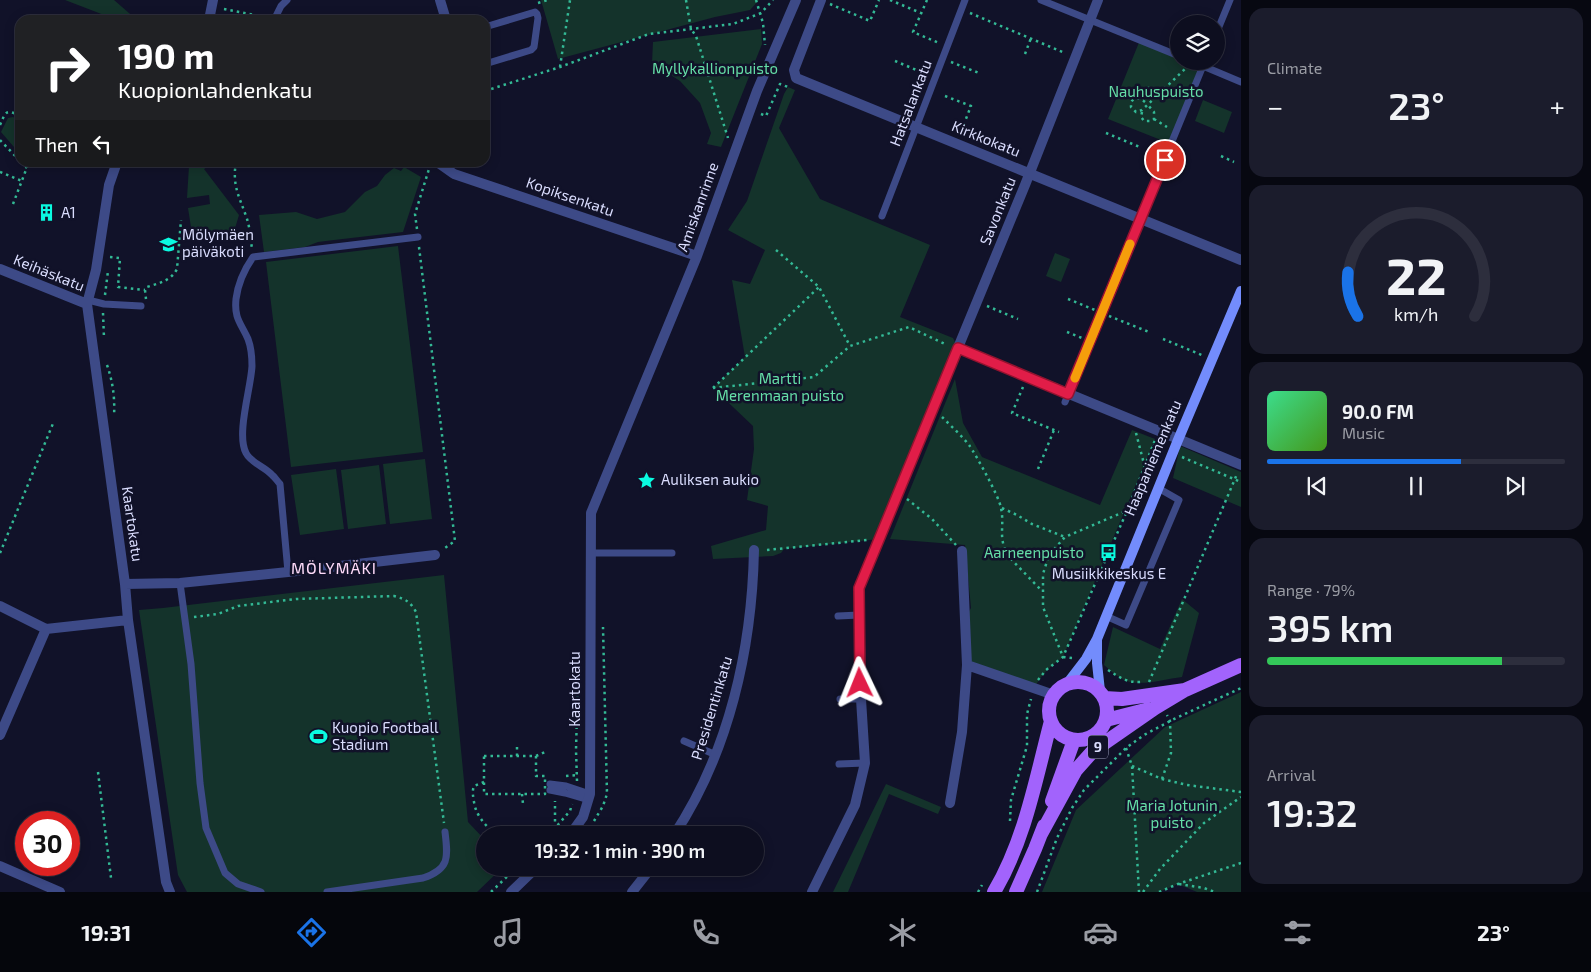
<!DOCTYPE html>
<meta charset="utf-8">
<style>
body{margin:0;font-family:"Exo 2",sans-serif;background:#1b1c2c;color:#f1f3f6;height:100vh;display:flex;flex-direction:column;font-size:19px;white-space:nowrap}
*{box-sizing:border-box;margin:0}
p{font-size:16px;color:#9a9ca4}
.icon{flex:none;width:28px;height:28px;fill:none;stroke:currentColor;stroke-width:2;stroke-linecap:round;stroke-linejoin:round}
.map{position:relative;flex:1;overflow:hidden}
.details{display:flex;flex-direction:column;gap:8px;padding:8px;background:#070811;width:350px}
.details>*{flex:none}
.banner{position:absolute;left:15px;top:15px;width:475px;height:152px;border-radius:15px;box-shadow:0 2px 12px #0003,0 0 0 1px #2d2e3d;background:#202124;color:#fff;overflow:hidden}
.controls{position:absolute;left:1170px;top:15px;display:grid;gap:10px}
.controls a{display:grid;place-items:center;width:55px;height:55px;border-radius:50%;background:#0d0e1f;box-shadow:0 2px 12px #0003,0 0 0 1px #2d2e3d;font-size:25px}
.speed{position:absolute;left:15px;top:811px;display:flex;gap:10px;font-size:25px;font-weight:700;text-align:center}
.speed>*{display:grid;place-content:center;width:65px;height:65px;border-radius:50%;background:#0d0e1f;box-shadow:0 2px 12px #0003,0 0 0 1px #2d2e3d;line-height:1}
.speed .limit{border:8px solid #d22;background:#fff;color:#111}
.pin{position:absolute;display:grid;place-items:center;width:42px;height:42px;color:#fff;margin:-21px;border:2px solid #fff;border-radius:50%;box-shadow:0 1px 5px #0007}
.me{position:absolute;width:55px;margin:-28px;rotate:358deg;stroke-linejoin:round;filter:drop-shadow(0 0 4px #0008)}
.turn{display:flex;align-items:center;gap:18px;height:105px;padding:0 20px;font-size:22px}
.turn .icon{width:65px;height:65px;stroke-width:2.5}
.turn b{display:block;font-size:35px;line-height:42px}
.then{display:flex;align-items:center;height:48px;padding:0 20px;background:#0003;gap:10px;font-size:19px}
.big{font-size:38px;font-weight:600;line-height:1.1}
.details .card{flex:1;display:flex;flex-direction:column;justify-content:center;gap:8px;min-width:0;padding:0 18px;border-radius:15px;background:#1b1c2c}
.details .dial{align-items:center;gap:0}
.dial svg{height:130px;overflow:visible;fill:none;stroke:#2d2e3d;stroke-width:7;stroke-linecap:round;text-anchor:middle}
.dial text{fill:#f1f3f6;stroke:none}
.song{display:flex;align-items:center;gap:15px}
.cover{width:60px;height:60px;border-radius:8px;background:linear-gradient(135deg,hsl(150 70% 55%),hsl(100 70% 35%))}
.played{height:5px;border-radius:2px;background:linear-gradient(90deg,#1a73e8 65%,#2d2e3d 65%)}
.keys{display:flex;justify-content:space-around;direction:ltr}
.heat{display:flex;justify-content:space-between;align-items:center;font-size:28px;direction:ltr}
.charge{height:8px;border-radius:4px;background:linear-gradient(90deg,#34c759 79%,#2d2e3d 0)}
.trip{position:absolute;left:476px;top:826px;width:288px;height:50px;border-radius:25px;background:#0d0e1f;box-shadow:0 2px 12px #0003,0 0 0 1px #2d2e3d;font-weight:600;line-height:50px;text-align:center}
.dock{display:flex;height:80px;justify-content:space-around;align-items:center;background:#05060c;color:#9a9ca4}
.dock .icon{width:35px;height:35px}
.dock .selected{color:#1a73e8}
.dock b{font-size:22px;color:#f1f3f6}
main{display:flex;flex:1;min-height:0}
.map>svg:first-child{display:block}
</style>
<main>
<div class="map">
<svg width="1241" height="892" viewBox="0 0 1241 892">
<rect width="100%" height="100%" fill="#111229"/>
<!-- green -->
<path fill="#14332b" d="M 65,0 L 114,0 L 137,20 L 117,20 Z
M 541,0 L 759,0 L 750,10 L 715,17 L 558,59 Z
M 761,29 L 762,44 L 721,147 L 707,144 L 711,133 L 700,103 L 680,81 L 652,63 L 653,42 Z
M 1140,40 L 1179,56 L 1179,61 L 1191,61 L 1203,66 L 1171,144 L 1108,119 Z
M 788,87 L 795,90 L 779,128 L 820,199 L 930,245 L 900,317 L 953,338 L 958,348 L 879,539 L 784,549 L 781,553 L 773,556 L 713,559 L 711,546 L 766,530 L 768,506 L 747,500 L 754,449 L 753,426 L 713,388 L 745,357 L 732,280 L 750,284 L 765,250 L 728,230 L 747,201 L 784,94 Z
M 1203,100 L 1232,112 L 1224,133 L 1195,121 Z
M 13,117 L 20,120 L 20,154 L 1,132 L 8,118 Z
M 195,163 L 214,163 L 204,169 L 239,215 L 233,235 L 193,240 L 188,208 L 210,204 L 209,195 L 187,198 L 189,166 Z
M 404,167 L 421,177 L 403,232 L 334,240 L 318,242 L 305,247 L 264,252 L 259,215 L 296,212 L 317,219 L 345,212 L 365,192 L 377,186 L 385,175 L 394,168 L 401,171 Z
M 398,246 L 423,452 L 291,467 L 266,262 Z
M 1055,253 L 1070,259 L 1061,282 L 1046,276 Z
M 955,379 L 963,423 L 982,457 L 1100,505 L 1132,430 L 1155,439 L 1063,657 C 1050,667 1041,674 1034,689 L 967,665 L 966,616 L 971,608 L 965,545 L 890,539 Z
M 1180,446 L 1241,472 L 1241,507 L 1173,478 Z
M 425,459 L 432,519 L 390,524 L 383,464 Z
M 379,465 L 386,524 L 348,529 L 341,470 Z
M 336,469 L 344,529 L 300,535 L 291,475 Z
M 444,575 L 468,822 L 485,840 L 485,868 L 502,868 L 477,892 L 187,892 L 178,875 L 139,610 L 163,608 Z
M 1182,599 L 1199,613 L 1182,677 C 1166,679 1146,685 1130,682 C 1120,680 1111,671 1104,665 L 1113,627 L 1160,649 Z
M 1241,692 L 1241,892 L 1197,892 L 1178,884 L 1159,892 L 1042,892 L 1076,810 L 1165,727 Z
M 886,784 L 941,807 L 938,814 L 889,794 L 848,892 L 833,892 Z"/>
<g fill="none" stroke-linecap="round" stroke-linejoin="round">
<!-- path -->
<path stroke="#33b995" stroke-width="2.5" stroke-dasharray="2.5 4" stroke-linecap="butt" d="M 686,0 L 691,29 L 696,36 L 728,138
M 756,0 L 763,23 L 765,45
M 890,0 L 921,13
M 927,0 L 913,32 L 939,43
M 538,3 L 548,0
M 830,4 L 870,21 L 879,0
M 224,9 L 265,17
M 970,13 L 1065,53
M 363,18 L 365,20
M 1025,54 L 1031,38
M 895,61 L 926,74
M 951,62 L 979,73
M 560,67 L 570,0
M 485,91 L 560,67 L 649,34 L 733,24 L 761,13 L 773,0
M 945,96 L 971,106 L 960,134
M 1144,99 L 1142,96 L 1143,92 L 1148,88 L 1152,88 L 1155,91 L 1155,97
M 1145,102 C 1140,98 1135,96 1131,102 L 1131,107 L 1136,112 L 1142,110 L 1186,68
M 1142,112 L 1141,117 L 1144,121 L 1151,121 L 1154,119 L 1154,112 L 1147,104
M 761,114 L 766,116 L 780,84 L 788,87
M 1154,119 L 1167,127
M 0,125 C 6,111 6,109 20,116
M 1106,133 L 1142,148
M 0,140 L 20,161
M 1221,156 L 1234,162
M 21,162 L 27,168
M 236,162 C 232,185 239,196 246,216 C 250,226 250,238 252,248
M 0,172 L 22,181
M 13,204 L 29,162
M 417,229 L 415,214 L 429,169
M 419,247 L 455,541 L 442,550
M 776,250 L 819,287 L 850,346
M 110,257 L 120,258 L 118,287 L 145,290
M 105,295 L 108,271
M 146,299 L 145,290 L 147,287 C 159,283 171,281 177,269 L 181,220
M 1068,299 L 1095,310
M 987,306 L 1018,319
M 103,313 L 104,338
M 1109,316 L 1149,332
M 1067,332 L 1082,338
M 1163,339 L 1204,356
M 107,365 C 113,382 115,399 114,416
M 1023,387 L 1012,413 L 1059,432
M 713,388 L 814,377 L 850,346 L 909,327 L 947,345
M 713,388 L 819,287
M 942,417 C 951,426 961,435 969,445 C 976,455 999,496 1001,508 C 1005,527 997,538 1009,557 L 1042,591
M 1136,433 L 1144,464
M 1153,445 L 1163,449
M 1182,457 L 1241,482
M 1038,469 L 1054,430
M 907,499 L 932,519 L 956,545
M 1002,508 L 1017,515 L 1032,524 L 1065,537
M 767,550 L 867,540
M 0,553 L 54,421
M 194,617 L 218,614 L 238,606 L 296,599 L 394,596 C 405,599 410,601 416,612 L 444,823
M 1072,658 L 1063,657 L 1043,607 L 1043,574 L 1048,558 L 1056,547 L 1065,537 L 1126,511
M 1108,670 C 1119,677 1127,683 1141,682
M 1038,680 L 1046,670 L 1063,657 L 1127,511 L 1155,440
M 1149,682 L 1237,474
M 1126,748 L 1132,766 L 1139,892
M 484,756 L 536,756 L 536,776 L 545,776 L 545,794 L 484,794 Z
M 517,756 L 517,746
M 536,756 L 545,752
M 1132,766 L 1162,779 L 1187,785 L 1241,792
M 98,772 L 111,878
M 566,776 L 577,775
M 1162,779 L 1171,753 L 1170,721 L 1167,715
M 577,781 L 576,750 L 578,677
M 484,782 L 474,786 C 472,791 473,796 474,802 C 476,816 485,824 495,835
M 522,794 L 523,804
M 594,821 L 603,806 L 607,794 L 603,627
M 1010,821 L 1011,800 L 1027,746 L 1027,714 L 1031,699
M 555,828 L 555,801
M 549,835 L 570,811 L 572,804
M 1179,884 L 1204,888 L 1215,892
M 491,892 L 516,868
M 978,892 L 982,885
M 1037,892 L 1057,838 L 1072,808 L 1084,790 L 1126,748 L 1144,735 L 1174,719 L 1241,688
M 1143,892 L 1160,869 L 1204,823 L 1241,797
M 1159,892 L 1178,884 L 1241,863"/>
<!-- service -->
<path stroke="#3d4a87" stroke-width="7" d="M 1041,0 L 1179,56
M 274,20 L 281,6 L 287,0
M 485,27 L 535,12 L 537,14 L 538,18 L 534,47 L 531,50 L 485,64
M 1216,34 L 1230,0
M 1191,61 L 1241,82
M 882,216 L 965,0
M 88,300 L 104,304 L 141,306
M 1065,402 L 1205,61
M 590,553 L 672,553
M 288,572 L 280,484 C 277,481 275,477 272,475 C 265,467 251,463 246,453 C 236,434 251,388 252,366 C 252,357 251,347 248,339 C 241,323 234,319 236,299 C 238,283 244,270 253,257 L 418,237
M 180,583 L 191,664 L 200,783 L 206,828 L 225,873 L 238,884 L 261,892
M 838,616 L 859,615
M 1106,616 L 1126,625 L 1179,500 L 1158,488
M 840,699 L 861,699
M 684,741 L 716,755
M 839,764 L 865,763
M 550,784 L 566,786 L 590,794
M 550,790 L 565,793 L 589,800
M 327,892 L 423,878 C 450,869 448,857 445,832"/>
<!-- minor -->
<path stroke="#3d4a87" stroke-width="10" d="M 440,0 L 446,20
M 821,0 L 794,70 L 796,78 L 1241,260
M 209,20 L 213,0
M 117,162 L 109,185 L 96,270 L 87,304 L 125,584 L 128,620 L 166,882 L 170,892
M 437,162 L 454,174 L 697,256
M 0,269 L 87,304
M 958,348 L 1241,465
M 962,551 L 967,665 L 1054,695
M 125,584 L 180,583 L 288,572 L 435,555
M 0,606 L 46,629 L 128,620
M 0,735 L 46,629
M 950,803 L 962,732 L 967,665
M 570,835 L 583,817 L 590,794 L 591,513 L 697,256 L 757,91 L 796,0
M 674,835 C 729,752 752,649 754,550
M 0,866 L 60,892
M 511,892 L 536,868
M 632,892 L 651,868
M 812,892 L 855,805 L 865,763 L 861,699 L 859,588 L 1025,185 L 1098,0"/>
<!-- secondary -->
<path stroke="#738cfc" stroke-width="10" d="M 1097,640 L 1097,663 L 1100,691
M 1066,685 L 1086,659 L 1097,639 L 1178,440 L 1241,291"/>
<!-- primary -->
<path stroke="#a263fc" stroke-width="14" d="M1049 711a29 29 0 1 1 58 0a29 29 0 1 1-58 0Z
M 1104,698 L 1122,699 L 1185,690 L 1241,665
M 1106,720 L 1149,709
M 1052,801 L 1074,740
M 1041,834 L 1076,770 L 1093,751 L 1155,708 L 1185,690
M 994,892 C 1025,840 1036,778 1051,721
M 1016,892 L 1035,849 L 1044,826"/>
</g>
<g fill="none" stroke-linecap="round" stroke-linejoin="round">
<defs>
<path id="route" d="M 860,683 L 859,588 L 958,348 L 1068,394 L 1165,160"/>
</defs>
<!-- route casing -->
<use href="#route" stroke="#92132f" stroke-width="12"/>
<!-- route -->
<use href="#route" stroke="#e11d48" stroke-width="9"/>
<!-- slow -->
<path stroke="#f59e0b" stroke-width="9" d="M 1075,378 L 1130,244"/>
</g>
<!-- icons -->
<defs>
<symbol id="building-bare" viewBox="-9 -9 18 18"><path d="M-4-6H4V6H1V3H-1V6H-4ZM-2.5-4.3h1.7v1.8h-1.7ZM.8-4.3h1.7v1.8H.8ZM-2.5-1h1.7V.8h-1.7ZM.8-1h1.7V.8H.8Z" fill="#0afae0" stroke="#111229" stroke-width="2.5" paint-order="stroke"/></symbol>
<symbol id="school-bare" viewBox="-9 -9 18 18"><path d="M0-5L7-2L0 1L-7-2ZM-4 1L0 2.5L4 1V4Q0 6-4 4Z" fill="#0afae0" stroke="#111229" stroke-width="2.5" paint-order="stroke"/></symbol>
<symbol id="sight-bare" viewBox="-9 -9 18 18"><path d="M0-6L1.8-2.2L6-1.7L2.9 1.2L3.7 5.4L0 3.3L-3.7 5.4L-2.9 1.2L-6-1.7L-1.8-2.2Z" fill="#0afae0" stroke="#111229" stroke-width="2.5" paint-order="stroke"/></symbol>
<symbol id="bus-bare" viewBox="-9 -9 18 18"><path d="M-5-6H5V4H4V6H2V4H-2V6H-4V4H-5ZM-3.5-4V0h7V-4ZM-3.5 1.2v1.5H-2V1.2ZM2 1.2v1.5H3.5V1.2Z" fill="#0afae0" stroke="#111229" stroke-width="2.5" paint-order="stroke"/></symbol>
<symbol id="stadium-bare" viewBox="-9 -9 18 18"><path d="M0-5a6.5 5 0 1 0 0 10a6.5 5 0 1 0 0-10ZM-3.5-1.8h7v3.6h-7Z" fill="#0afae0" stroke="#111229" stroke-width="2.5" paint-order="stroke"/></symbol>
</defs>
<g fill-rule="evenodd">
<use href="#building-bare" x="34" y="200" width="25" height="25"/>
<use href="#school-bare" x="156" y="232" width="25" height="25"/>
<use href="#sight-bare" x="634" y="468" width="25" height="25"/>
<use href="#bus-bare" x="1096" y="540" width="25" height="25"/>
<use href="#stadium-bare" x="306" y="724" width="25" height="25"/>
</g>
<g text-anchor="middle" stroke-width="5" stroke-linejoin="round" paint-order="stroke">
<!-- shield labels -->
<rect fill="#111229" stroke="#9ea0be" stroke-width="1" x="1088" y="735.5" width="20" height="23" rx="4"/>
<g font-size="14" font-weight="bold" fill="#daddfe">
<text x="1098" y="752">9</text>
</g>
<!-- park labels -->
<g font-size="15" fill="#65dea7" stroke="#111229">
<text x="715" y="74">Myllykallionpuisto</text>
<text x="1156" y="97">Nauhuspuisto</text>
<text x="780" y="384">Martti<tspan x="780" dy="17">Merenmaan puisto</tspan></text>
<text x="1034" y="558">Aarneenpuisto</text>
<text x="1172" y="811">Maria Jotunin<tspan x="1172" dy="17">puisto</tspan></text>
</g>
<!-- street labels -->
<g font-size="15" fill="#daddfe" stroke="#111229">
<text transform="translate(911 103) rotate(-69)" y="5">Hatsalankatu</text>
<text transform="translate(986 139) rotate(22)" y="5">Kirkkokatu</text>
<text transform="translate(570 197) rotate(19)" y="5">Kopiksenkatu</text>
<text transform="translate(698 207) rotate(-70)" y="5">Amiskanrinne</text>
<text transform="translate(998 211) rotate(-68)" y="5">Savonkatu</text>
<text transform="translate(49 273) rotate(22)" y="5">Keihäskatu</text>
<text transform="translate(1153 458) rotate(-67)" y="5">Haapaniemenkatu</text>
<text transform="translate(132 524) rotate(82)" y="5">Kaartokatu</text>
<text transform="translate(575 689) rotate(-90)" y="5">Kaartokatu</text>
<text transform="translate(712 708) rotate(-73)" y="5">Presidentinkatu</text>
</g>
<!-- poi labels -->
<g font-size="15" fill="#daddfe" stroke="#111229" text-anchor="start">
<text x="61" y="218">A1</text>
<text x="182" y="240">Mölymäen<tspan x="182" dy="17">päiväkoti</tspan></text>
<text x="661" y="485">Auliksen aukio</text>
<text x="1109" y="579" text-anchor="middle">Musiikkikeskus E</text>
<text x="332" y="733">Kuopio Football<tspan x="332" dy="17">Stadium</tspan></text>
</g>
<!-- neighbourhood labels -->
<g font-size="16" letter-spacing="1" fill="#fedbf9" stroke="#111229">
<text x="334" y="574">MÖLYMÄKI</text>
</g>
</g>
</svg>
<div class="controls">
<a><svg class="icon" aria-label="layers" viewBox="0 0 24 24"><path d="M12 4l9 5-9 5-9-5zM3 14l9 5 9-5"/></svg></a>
</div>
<div class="speed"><div class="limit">30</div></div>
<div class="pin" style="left:1165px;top:160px;background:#d93025"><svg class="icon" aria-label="arrive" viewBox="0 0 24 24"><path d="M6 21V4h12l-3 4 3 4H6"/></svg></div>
<svg class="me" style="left:860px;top:683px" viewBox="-20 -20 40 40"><path d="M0-17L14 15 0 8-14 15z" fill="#e11d48" stroke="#fff" stroke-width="4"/></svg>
<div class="trip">19:32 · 1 min · 390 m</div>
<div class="banner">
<div class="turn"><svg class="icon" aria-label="right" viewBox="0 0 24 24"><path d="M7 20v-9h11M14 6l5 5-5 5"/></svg><div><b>190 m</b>Kuopionlahdenkatu</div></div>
<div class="then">Then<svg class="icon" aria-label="left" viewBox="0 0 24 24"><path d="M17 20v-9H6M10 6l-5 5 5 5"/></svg></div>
</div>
</div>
<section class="details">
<div class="card"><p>Climate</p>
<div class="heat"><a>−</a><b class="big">23°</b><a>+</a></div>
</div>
<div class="card dial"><svg viewBox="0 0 100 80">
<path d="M14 69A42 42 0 1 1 86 69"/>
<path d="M14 69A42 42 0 0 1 8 42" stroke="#1a73e8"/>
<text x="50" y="56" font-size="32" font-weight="700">22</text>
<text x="50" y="72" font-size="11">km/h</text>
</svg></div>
<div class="card">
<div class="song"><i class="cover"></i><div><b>90.0 FM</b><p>Music</p></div></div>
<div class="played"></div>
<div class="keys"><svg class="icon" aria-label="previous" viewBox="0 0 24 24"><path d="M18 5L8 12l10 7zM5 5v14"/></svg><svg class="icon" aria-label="pause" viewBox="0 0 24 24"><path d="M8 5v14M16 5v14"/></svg><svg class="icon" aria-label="next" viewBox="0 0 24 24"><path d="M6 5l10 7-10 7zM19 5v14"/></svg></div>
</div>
<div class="card"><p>Range · 79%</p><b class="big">395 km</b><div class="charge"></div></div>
<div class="card"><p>Arrival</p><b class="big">19:32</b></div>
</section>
</main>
<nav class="dock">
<b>19:31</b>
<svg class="icon selected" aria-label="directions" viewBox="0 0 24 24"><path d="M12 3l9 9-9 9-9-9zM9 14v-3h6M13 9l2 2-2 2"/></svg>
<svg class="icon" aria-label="music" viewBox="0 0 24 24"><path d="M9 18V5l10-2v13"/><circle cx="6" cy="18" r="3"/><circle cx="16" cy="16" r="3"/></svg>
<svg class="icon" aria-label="phone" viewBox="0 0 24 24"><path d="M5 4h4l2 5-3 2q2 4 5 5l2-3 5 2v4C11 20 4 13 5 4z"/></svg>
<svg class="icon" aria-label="climate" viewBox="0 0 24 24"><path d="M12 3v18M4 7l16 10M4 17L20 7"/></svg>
<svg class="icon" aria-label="car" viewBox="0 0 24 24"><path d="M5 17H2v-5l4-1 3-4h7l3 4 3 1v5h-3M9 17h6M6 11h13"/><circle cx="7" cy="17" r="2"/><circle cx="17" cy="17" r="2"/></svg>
<svg class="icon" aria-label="filters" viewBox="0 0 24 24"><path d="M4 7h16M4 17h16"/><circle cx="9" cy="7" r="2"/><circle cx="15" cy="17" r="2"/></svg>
<b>23°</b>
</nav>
